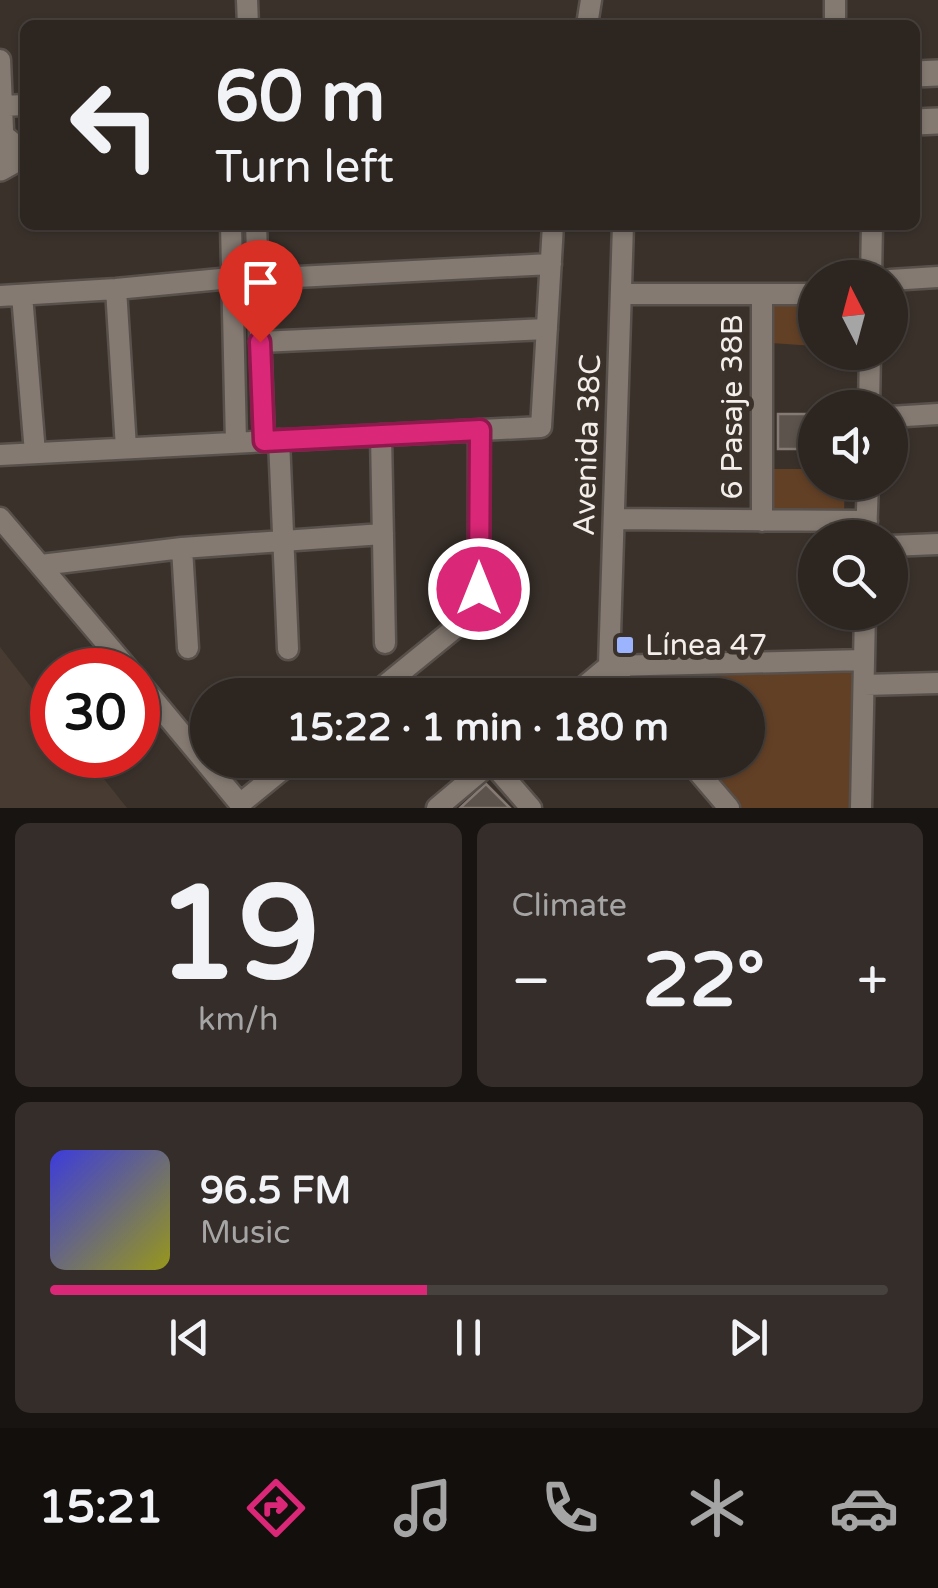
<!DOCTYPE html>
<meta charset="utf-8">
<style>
body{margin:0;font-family:"Varela Round",sans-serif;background:#342d29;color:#f1f3f6;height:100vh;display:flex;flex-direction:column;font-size:38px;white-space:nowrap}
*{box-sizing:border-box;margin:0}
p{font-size:32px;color:#a6a5a5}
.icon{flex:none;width:55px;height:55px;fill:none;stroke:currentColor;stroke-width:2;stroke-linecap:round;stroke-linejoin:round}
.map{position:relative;height:808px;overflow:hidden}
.side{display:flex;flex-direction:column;gap:15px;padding:15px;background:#181412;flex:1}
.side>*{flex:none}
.banner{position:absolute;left:20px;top:20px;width:900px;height:210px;border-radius:15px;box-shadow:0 2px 8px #0004,0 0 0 2px #48423e;background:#2c2520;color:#f1f3f6;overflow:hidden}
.needle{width:65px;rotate:354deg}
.tools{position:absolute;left:798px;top:260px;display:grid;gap:20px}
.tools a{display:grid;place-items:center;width:110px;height:110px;border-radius:50%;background:#2c2520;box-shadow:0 2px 8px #0004,0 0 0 2px #48423e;font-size:50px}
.speed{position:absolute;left:30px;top:648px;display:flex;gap:20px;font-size:50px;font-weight:700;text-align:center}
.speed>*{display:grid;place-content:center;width:130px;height:130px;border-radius:50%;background:#2c2520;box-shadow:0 2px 8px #0004,0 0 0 2px #48423e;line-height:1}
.speed .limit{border:15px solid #d22;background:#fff;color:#111}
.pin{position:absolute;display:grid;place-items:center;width:85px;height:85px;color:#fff;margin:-102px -42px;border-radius:50% 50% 50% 0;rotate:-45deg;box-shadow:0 0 10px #0007}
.pin .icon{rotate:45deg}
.me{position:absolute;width:110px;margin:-55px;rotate:0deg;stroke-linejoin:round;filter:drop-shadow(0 0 8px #0008)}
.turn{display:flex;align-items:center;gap:35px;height:210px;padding:0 30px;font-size:45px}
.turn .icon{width:130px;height:130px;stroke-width:2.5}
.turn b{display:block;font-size:70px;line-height:85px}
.big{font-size:75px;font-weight:700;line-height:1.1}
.side .card{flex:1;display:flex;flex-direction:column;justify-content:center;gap:15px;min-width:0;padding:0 35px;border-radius:15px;background:#342d29}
.side .dial{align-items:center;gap:0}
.dial b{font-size:130px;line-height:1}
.song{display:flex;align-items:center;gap:30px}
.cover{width:120px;height:120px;border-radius:15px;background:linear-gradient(135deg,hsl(240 70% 55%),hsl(60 70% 35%))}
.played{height:10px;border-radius:5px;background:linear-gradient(90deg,#db2777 45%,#48423e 45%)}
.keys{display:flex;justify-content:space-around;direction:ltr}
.heat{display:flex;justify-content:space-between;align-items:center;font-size:55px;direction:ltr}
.side .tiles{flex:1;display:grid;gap:15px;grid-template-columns:1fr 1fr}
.card:last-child{grid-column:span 2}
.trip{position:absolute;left:190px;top:678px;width:575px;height:100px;border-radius:50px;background:#2c2520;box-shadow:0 2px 8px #0004,0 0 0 2px #48423e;font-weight:700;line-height:100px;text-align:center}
.dock{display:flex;height:160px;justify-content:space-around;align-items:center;background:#120f0d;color:#a6a5a5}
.dock .icon{width:70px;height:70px}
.dock .active{color:#db2777}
.dock b{font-size:45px;color:#f1f3f6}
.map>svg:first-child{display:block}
</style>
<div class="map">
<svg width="938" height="808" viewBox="0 0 938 808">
<rect width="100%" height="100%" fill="#3a312b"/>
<!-- built -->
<path fill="#483b31" d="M 0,647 L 52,714 L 52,755 L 85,755 L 127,808 L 0,808 Z"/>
<!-- green -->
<path fill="#624026" d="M 770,301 L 815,303 L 815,346 L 771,343 Z
M 766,469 L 815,469 L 815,482 L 845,483 L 844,512 L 767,510 Z
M 857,666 L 855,808 L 740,808 L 700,760 L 748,760 L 748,695 L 645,695 L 625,671 Z"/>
<!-- building -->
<path fill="#5c534c" stroke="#857b74" stroke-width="2.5" d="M 778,414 L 815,414 L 815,449 L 778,449 Z
M 486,784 L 510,808 L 460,808 Z"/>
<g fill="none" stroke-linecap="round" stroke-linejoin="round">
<defs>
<path id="minor" d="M 247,0 L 248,25
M 835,0 L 835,25
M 587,25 L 591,0
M 0,60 L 4,153
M 2,106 L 25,105
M 231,225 L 236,442
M 256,225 L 264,441
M 623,225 L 609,666 L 633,695
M 871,278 L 872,225
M 890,280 L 938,277
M 116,289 L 126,448
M 621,294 L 815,294
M 22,295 L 35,453
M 0,296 L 116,289 L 231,278 L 258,279 L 551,264
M 260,342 L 547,329
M 869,408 L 870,352
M 890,417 L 938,414
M 381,435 L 385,643
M 279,440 L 288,649
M 0,455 L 541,427 L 553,225
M 0,518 L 129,670
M 615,519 L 867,521
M 762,521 L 762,294
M 866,538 L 868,482
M 890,546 L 938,544
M 182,548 L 188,648
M 41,565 L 182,548 L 383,534
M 138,681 L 240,804 L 241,808
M 864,685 L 938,683
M 373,695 L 465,620 L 474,607 L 479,589 L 479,430
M 574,695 L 609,666 L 864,660
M 688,760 L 729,808
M 491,762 L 531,808
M 240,804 L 294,760
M 437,808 L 494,760
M 861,808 L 865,612"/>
<path id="tertiary" d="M 915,74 L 938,73
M 915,122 L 938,121
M 0,138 L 3,138 L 23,154
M 0,168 L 25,154"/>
</defs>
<!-- minor casing -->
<use href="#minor" stroke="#58504b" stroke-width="25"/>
<!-- tertiary casing -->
<use href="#tertiary" stroke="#58504b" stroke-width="30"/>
<!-- minor -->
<use href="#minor" stroke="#847a72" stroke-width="20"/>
<!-- tertiary -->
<use href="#tertiary" stroke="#847a72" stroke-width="25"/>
</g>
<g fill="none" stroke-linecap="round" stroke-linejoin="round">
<defs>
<path id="route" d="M 260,342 L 264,441 L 480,430 L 479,589"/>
</defs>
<!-- route casing -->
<use href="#route" stroke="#8e194d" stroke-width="25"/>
<!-- route -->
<use href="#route" stroke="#db2777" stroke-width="18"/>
</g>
<!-- markers -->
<rect fill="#9cb4fd" stroke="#3a312b" stroke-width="4" x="615" y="635" width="20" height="20" rx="5"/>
<g text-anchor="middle" stroke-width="10" stroke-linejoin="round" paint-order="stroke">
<!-- street labels -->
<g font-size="30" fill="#f4eeea" stroke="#3a312b">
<text transform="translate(732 407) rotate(-90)" y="10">6 Pasaje 38B</text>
<text transform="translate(587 445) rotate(-88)" y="10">Avenida 38C</text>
</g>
<!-- poi labels -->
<g font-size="30" fill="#f4eeea" stroke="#3a312b" text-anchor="start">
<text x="645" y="655">Línea 47</text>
</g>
</g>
</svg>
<div class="tools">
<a><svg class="needle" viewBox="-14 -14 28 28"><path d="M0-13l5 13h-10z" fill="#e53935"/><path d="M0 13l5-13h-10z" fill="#a6a5a5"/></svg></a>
<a><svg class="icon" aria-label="sound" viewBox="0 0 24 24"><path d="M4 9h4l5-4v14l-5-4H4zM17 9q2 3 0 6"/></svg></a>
<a><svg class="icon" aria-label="search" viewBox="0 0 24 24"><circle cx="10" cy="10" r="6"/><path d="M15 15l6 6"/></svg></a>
</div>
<div class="speed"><div class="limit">30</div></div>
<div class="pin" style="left:260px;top:342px;background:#d93025"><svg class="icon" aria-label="arrive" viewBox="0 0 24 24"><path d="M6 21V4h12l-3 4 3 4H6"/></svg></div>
<svg class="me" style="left:479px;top:589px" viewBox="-20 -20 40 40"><circle r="17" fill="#db2777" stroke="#fff" stroke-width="3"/><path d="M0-11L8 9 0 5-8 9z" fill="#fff"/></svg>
<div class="trip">15:22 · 1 min · 180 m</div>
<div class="banner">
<div class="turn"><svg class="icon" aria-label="left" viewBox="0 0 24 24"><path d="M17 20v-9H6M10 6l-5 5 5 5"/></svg><div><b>60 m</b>Turn left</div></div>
</div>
</div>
<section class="side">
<div class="tiles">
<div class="card dial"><b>19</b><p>km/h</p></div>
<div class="card"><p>Climate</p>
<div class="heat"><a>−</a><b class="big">22°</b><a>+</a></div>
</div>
<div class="card">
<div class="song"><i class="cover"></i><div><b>96.5 FM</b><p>Music</p></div></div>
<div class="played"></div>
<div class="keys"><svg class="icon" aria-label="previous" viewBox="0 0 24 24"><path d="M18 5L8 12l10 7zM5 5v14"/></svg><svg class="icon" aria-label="pause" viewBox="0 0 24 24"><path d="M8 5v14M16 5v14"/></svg><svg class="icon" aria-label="next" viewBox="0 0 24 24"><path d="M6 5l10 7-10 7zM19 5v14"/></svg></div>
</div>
</div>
</section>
<nav class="dock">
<b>15:21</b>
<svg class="icon active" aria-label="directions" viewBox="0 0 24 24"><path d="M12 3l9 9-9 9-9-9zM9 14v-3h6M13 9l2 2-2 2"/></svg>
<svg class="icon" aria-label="music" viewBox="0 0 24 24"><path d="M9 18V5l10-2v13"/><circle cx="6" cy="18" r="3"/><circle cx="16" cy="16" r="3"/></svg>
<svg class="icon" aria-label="phone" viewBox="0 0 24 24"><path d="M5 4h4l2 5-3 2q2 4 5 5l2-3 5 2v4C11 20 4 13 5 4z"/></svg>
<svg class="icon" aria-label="climate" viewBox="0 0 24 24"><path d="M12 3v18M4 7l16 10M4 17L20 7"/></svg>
<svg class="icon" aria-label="car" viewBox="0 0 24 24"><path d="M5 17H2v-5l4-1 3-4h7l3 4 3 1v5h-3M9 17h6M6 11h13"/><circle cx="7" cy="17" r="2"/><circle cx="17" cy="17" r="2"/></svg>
</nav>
